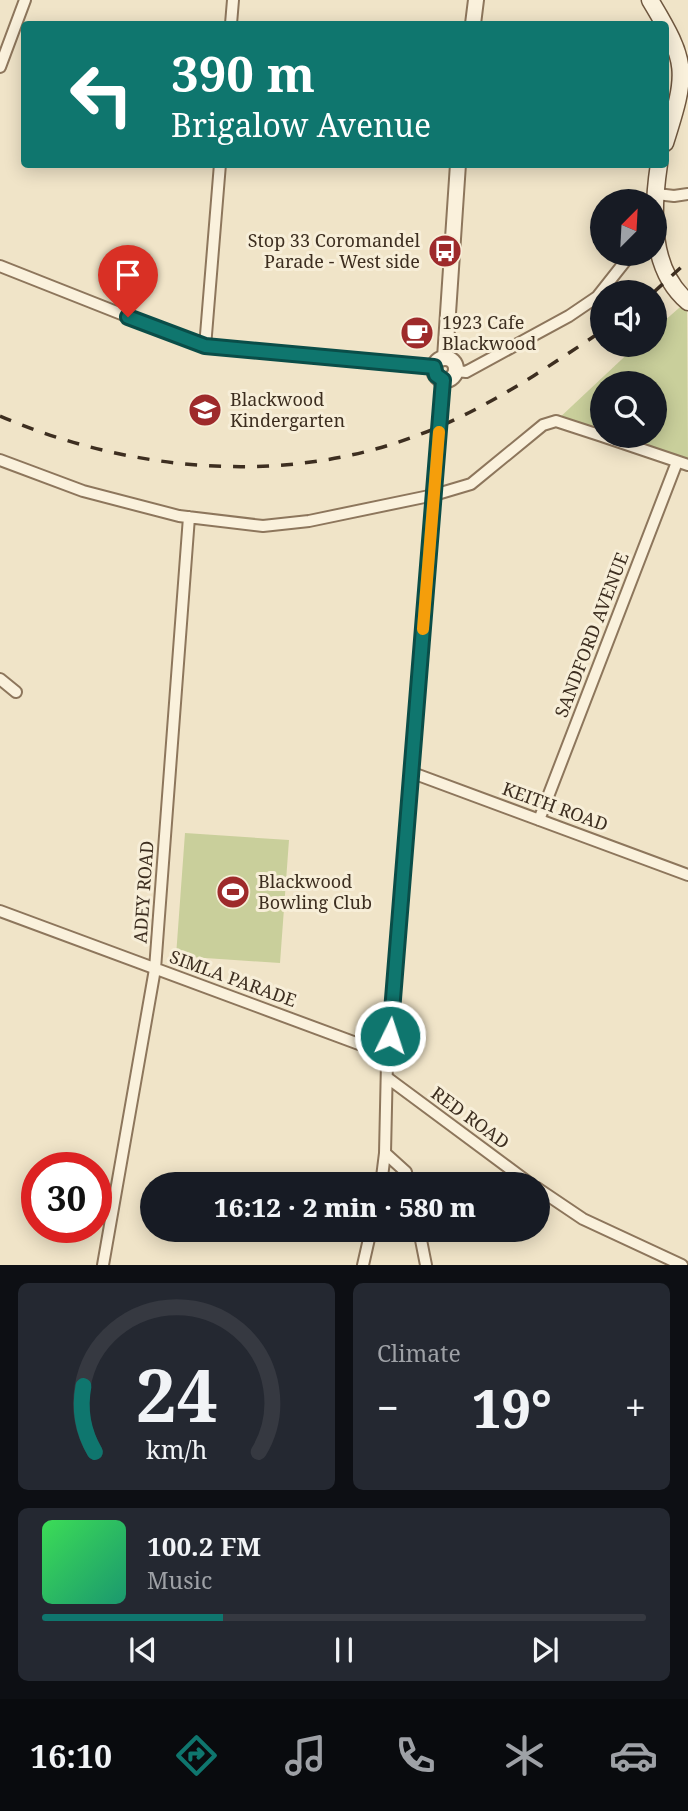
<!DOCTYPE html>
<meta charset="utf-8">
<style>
body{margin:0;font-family:"Noto Serif",serif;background:#242831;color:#f1f3f6;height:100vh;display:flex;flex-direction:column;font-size:26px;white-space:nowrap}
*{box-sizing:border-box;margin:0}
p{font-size:23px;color:#9ea1a6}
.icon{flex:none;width:38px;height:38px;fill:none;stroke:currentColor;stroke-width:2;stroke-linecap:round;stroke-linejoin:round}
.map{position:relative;height:1265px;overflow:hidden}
.details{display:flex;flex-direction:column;gap:18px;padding:18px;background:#0d0f14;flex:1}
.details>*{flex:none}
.top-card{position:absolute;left:21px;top:21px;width:648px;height:147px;border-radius:7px;box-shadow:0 4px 18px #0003;background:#0f766e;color:#fff;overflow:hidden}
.needle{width:46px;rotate:24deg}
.controls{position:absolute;left:590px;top:189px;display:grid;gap:14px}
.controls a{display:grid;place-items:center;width:77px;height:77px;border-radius:50%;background:#171b24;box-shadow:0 4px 18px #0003;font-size:35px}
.speed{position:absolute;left:21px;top:1152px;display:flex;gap:14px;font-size:35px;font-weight:700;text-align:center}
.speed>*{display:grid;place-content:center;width:91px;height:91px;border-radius:50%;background:#171b24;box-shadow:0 4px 18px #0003;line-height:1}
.speed .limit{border:10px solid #d22;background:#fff;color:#111}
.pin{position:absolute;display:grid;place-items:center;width:60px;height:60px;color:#fff;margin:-72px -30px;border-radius:50% 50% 50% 0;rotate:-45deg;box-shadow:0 0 7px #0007}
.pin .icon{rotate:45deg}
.me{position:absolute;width:77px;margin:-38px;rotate:4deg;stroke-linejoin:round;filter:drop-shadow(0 0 5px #0008)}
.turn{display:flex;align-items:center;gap:24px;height:147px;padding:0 35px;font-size:32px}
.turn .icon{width:91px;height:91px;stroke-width:2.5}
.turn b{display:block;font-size:49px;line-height:60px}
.big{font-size:52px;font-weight:800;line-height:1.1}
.details .card{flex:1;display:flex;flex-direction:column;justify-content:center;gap:10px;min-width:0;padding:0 24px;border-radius:10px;background:#242831}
.details .dial{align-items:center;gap:0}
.dial svg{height:182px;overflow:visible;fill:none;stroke:#363941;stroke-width:7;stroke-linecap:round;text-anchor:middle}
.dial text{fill:#f1f3f6;stroke:none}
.song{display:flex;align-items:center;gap:21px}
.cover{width:84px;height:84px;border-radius:10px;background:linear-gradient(135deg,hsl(130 70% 55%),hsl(160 70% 35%))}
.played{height:7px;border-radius:4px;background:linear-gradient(90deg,#0f766e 30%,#363941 30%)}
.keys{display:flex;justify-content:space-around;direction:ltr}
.heat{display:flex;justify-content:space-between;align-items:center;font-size:38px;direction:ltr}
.details .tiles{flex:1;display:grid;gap:18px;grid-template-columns:1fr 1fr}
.card:last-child{grid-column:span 2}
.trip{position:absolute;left:140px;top:1172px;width:410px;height:70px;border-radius:35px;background:#171b24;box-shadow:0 4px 18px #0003;font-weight:800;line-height:70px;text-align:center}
.tabs{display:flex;height:112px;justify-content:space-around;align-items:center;background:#090b0e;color:#9ea1a6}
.tabs .icon{width:49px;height:49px}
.tabs .active{color:#0f766e}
.tabs b{font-size:32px;color:#f1f3f6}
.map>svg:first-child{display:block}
</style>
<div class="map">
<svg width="688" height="1265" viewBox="0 0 688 1265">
<rect width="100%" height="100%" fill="#f0e4c8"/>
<!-- green -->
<path fill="#c9cf9b" d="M 687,301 L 688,465 L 602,436 L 654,436 L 654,383 L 602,383 L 602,436 L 556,421 L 637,345 L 654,345 L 655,329 Z
M 185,833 L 289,840 L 280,963 L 176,956 Z"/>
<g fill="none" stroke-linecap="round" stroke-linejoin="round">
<defs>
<path id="minor" d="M 231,24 L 233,0
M 0,67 L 25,0
M 655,199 L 657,194 L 674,196 L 688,194
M 0,266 L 205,347 L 434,367
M 205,347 L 220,164
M 456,371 L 466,372 L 569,316 L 597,297 L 631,254
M 441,409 L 443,380
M 602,436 L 688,465
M 0,460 L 83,491 L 179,516 L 263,526 L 309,521 L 434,495 L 471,484 L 543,425 L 556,421 L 602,436
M 0,679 L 16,692
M 410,772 L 688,875
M 539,820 L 677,462
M 0,911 L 375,1050
M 390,1036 L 437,453
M375 1049a13 13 0 1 1 26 0a13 13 0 1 1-26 0Z
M 389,1079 L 532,1185
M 385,1153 L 406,1172 L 409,1185
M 381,1185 L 385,1153 L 387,1062
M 537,1188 L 583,1219 L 682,1265
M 419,1230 L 426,1265
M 103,1265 L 155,969 L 189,517
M 363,1265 L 371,1230"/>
<path id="tertiary" d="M 473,24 L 476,0
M434 369a11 11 0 1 1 22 0a11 11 0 1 1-22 0Z
M 445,358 L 458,164"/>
<path id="secondary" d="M 650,0 C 688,63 688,71 665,143
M 659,164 C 652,211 649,269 688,302"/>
</defs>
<!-- minor casing -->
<use href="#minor" stroke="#8d765c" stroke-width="14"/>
<!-- tertiary casing -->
<use href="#tertiary" stroke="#8d765c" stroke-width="18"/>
<!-- secondary casing -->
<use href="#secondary" stroke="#6f573f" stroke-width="19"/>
<!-- minor -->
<use href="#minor" stroke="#faf1dc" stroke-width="10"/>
<!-- tertiary -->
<use href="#tertiary" stroke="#faf1dc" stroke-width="14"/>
<!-- secondary -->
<use href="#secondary" stroke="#faf1dc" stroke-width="16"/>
<!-- rail -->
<path stroke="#3d2e20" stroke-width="3.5" stroke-dasharray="12 12" stroke-linecap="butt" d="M 654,292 L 688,261
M 0,416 C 127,471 281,486 413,437 C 482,412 542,371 602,331"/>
<defs>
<path id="minor-bridge" d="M 437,453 L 441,409"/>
</defs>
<!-- minor-bridge casing -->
<use href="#minor-bridge" stroke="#8d765c" stroke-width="14" stroke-linecap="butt"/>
<!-- minor-bridge -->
<use href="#minor-bridge" stroke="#faf1dc" stroke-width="10"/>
</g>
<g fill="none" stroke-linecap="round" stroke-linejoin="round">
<defs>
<path id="route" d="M 128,317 L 205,346 L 434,367 L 436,375 L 443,380 L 390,1036"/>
</defs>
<!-- route casing -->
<use href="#route" stroke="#0a4d48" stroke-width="18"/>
<!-- route -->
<use href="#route" stroke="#0f766e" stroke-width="12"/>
<!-- slow -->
<path stroke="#f59e0b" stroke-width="12" d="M 423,629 L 439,432"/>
</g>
<!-- icons -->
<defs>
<symbol id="bus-disc" viewBox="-11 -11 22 22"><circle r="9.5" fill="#9e2a2b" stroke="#f7eed8"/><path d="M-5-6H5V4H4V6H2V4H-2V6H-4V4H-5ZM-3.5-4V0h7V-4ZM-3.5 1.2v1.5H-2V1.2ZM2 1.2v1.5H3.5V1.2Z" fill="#fff"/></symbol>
<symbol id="cafe-disc" viewBox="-11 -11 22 22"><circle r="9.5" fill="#9e2a2b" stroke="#f7eed8"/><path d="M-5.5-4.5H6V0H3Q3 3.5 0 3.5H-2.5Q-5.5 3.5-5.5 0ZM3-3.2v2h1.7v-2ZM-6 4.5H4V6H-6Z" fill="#fff"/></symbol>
<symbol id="school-disc" viewBox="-11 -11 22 22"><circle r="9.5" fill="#9e2a2b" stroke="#f7eed8"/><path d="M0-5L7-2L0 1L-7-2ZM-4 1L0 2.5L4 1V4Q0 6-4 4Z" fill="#fff"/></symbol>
<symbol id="stadium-disc" viewBox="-11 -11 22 22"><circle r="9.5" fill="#9e2a2b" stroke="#f7eed8"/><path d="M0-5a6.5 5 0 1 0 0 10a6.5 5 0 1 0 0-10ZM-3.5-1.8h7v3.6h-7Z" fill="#fff"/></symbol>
</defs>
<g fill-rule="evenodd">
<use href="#bus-disc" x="426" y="232" width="38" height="38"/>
<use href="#cafe-disc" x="398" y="314" width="38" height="38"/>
<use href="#school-disc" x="186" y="391" width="38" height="38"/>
<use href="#stadium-disc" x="214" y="873" width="38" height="38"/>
</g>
<g text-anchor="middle" stroke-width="6" stroke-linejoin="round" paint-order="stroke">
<!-- poi labels -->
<g font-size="18" fill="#3d2e20" stroke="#f7eed8" text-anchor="start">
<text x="420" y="247" text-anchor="end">Stop 33 Coromandel<tspan x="420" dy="21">Parade - West side</tspan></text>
<text x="442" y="329">1923 Cafe<tspan x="442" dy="21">Blackwood</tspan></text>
<text x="230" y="406">Blackwood<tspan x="230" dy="21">Kindergarten</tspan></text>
<text x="258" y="888">Blackwood<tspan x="258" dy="21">Bowling Club</tspan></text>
</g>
<!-- street labels -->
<g font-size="18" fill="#3d2e20" stroke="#f7eed8">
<text transform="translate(592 635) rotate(-69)" y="6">SANDFORD AVENUE</text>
<text transform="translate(555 807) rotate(20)" y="6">KEITH ROAD</text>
<text transform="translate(144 892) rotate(-86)" y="6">ADEY ROAD</text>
<text transform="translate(233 979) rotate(20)" y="6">SIMLA PARADE</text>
<text transform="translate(470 1118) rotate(36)" y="6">RED ROAD</text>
</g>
</g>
</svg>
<div class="controls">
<a><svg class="needle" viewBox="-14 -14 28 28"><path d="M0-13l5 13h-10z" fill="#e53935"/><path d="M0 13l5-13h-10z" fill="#9ea1a6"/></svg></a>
<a><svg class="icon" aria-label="sound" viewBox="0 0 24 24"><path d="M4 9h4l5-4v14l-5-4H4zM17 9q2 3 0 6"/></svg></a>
<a><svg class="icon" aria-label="search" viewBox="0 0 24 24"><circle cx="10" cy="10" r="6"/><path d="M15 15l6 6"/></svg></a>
</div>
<div class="speed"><div class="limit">30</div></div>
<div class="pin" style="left:128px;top:317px;background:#d93025"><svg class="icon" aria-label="arrive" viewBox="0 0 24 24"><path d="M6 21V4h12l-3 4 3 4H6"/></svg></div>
<svg class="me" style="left:390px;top:1036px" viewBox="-20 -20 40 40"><circle r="17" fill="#0f766e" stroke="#fff" stroke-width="3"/><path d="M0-11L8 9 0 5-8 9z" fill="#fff"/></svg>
<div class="trip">16:12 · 2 min · 580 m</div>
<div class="top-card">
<div class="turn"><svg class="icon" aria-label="left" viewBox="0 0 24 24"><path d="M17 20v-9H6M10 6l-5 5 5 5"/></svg><div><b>390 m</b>Brigalow Avenue</div></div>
</div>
</div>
<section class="details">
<div class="tiles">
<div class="card dial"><svg viewBox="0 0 100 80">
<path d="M14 69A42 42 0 1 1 86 69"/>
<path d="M14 69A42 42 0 0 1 9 40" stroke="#0f766e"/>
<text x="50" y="56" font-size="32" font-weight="700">24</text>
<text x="50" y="72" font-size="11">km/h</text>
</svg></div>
<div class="card"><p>Climate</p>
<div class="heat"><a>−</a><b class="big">19°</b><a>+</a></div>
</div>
<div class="card">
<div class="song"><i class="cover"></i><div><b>100.2 FM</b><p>Music</p></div></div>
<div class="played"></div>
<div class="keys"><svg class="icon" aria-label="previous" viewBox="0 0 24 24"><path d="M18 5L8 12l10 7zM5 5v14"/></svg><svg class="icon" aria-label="pause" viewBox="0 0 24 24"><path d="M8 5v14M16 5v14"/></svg><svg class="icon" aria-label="next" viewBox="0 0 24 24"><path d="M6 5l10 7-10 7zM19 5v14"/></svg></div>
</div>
</div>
</section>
<nav class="tabs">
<b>16:10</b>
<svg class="icon active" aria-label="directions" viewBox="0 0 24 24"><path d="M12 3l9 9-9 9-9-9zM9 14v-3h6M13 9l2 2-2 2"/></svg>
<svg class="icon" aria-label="music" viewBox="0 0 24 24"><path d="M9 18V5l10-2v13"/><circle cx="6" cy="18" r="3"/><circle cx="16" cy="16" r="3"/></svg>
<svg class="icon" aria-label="phone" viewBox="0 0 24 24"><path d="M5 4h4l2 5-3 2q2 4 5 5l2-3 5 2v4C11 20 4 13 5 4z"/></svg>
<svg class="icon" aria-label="climate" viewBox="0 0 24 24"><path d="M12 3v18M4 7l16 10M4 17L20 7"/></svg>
<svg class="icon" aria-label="car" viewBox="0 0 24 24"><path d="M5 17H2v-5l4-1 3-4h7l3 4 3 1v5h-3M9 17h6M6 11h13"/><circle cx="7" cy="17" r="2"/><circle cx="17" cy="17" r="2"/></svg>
</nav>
